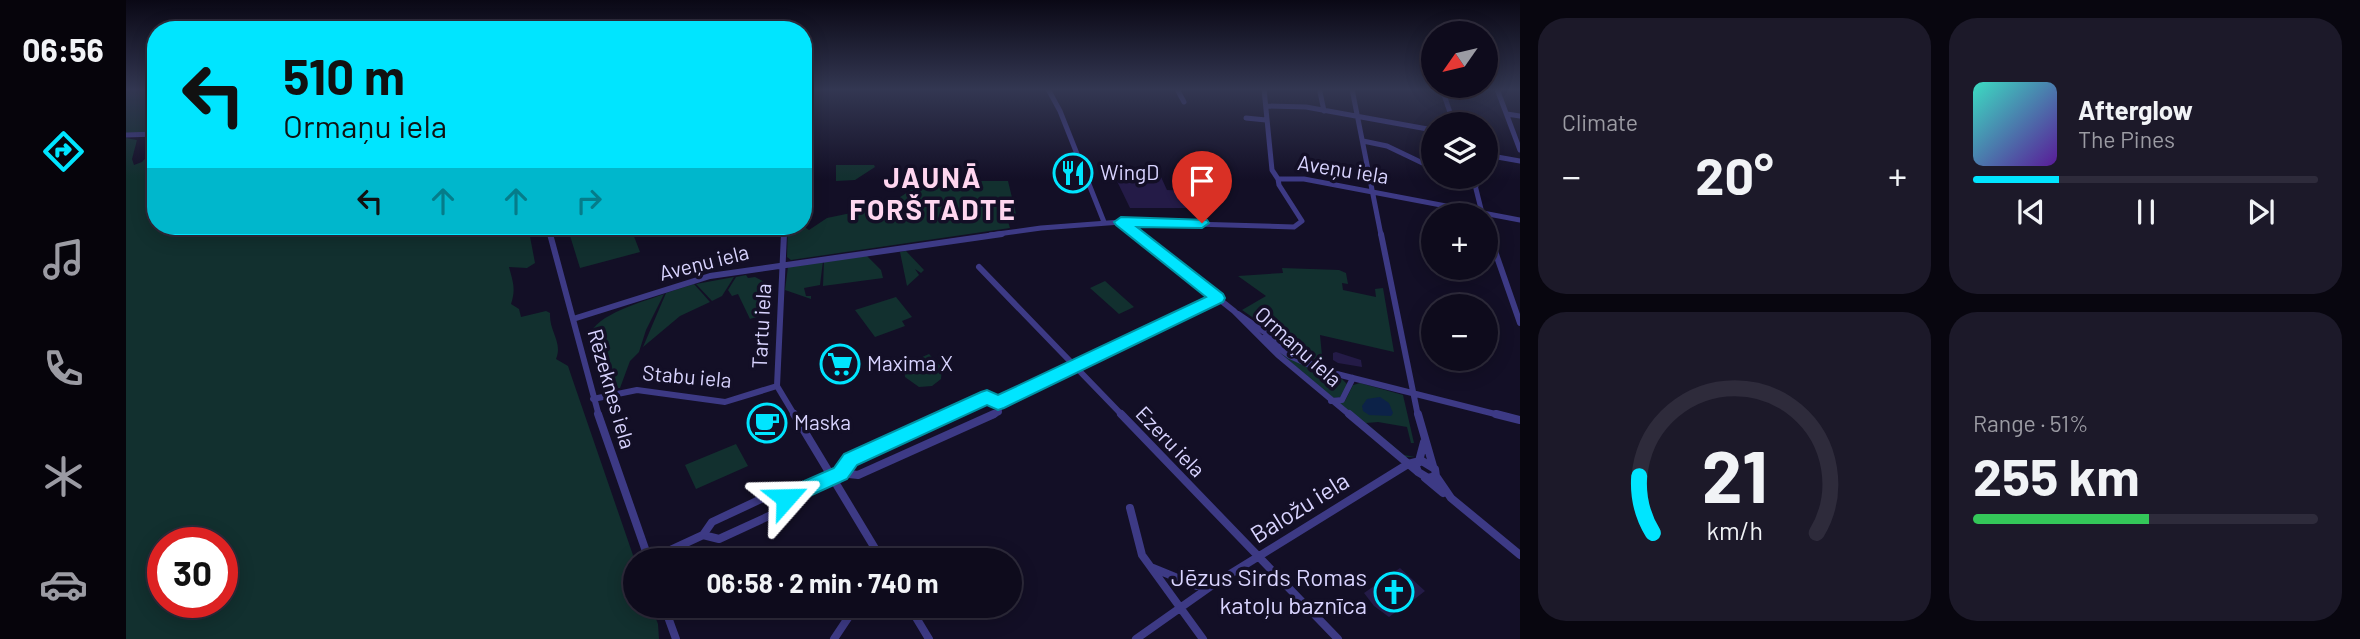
<!DOCTYPE html>
<meta charset="utf-8">
<style>
body{margin:0;font-family:Barlow,sans-serif;background:#1c1929;color:#f1f3f6;height:100vh;display:flex;flex-direction:column;font-size:26px;white-space:nowrap}
*{box-sizing:border-box;margin:0}
p{font-size:23px;color:#9b9ba3}
.icon{flex:none;width:38px;height:38px;fill:none;stroke:currentColor;stroke-width:2;stroke-linecap:round;stroke-linejoin:round}
.map{position:relative;flex:1;overflow:hidden}
.side{display:flex;flex-direction:column;gap:18px;padding:18px;background:#08060f;width:840px}
.side>*{flex:none}
.hud{position:absolute;left:21px;top:21px;width:665px;height:214px;border-radius:28px;box-shadow:0 4px 18px #0003,0 0 0 2px #2e2b3b;background:#00e5ff;color:#111;overflow:hidden}
.needle{width:46px;rotate:236deg}
.controls{position:absolute;left:1295px;top:21px;display:grid;gap:14px}
.controls a{display:grid;place-items:center;width:77px;height:77px;border-radius:50%;background:#0e0b1c;box-shadow:0 4px 18px #0003,0 0 0 2px #2e2b3b;font-size:35px}
.speed{position:absolute;left:21px;top:527px;display:flex;gap:14px;font-size:35px;font-weight:700;text-align:center}
.speed>*{display:grid;place-content:center;width:91px;height:91px;border-radius:50%;background:#0e0b1c;box-shadow:0 4px 18px #0003,0 0 0 2px #2e2b3b;line-height:1}
.speed .limit{border:10px solid #d22;background:#fff;color:#111}
.pin{position:absolute;display:grid;place-items:center;width:60px;height:60px;color:#fff;margin:-72px -30px;border-radius:50% 50% 50% 0;rotate:-45deg;box-shadow:0 0 7px #0007}
.pin .icon{rotate:45deg}
.me{position:absolute;width:77px;margin:-38px;rotate:65deg;stroke-linejoin:round;filter:drop-shadow(0 0 5px #0008)}
.turn{display:flex;align-items:center;gap:24px;height:147px;padding:0 21px;font-size:32px}
.turn .icon{width:91px;height:91px;stroke-width:2.5}
.turn b{display:block;font-size:49px;line-height:60px}
.lanes{display:flex;align-items:center;height:66px;padding:0 21px;background:#0003;justify-content:center;gap:35px;direction:ltr}
.lanes .off{opacity:.35}
.big{font-size:52px;font-weight:700;line-height:1.1}
.side .widget{flex:1;display:flex;flex-direction:column;justify-content:center;gap:10px;min-width:0;padding:0 24px;border-radius:28px;background:#1c1929}
.side .dial{align-items:center;gap:0}
.dial svg{height:182px;overflow:visible;fill:none;stroke:#2e2b3b;stroke-width:7;stroke-linecap:round;text-anchor:middle}
.dial text{fill:#f1f3f6;stroke:none}
.song{display:flex;align-items:center;gap:21px}
.cover{width:84px;height:84px;border-radius:10px;background:linear-gradient(135deg,hsl(170 70% 55%),hsl(270 70% 35%))}
.played{height:7px;border-radius:4px;background:linear-gradient(90deg,#00e5ff 25%,#2e2b3b 25%)}
.keys{display:flex;justify-content:space-around;direction:ltr}
.heat{display:flex;justify-content:space-between;align-items:center;font-size:38px;direction:ltr}
.charge{height:10px;border-radius:5px;background:linear-gradient(90deg,#34c759 51%,#2e2b3b 0)}
.side .tiles{flex:1;display:grid;gap:18px;grid-template-columns:repeat(2,1fr)}
.trip{position:absolute;left:497px;top:548px;width:399px;height:70px;border-radius:35px;background:#0e0b1c;box-shadow:0 4px 18px #0003,0 0 0 2px #2e2b3b;font-weight:700;line-height:70px;text-align:center}
main{display:flex;flex:1;min-height:0}
.menu{display:flex;flex-direction:column;width:126px;justify-content:space-around;align-items:center;background:#06040b;color:#9b9ba3}
.menu .icon{width:49px;height:49px}
.menu .selected{color:#00e5ff}
.menu b{font-size:32px;color:#f1f3f6}
.map>svg:first-child{display:block}
</style>
<main>
<nav class="menu">
<b>06:56</b>
<svg class="icon selected" aria-label="directions" viewBox="0 0 24 24"><path d="M12 3l9 9-9 9-9-9zM9 14v-3h6M13 9l2 2-2 2"/></svg>
<svg class="icon" aria-label="music" viewBox="0 0 24 24"><path d="M9 18V5l10-2v13"/><circle cx="6" cy="18" r="3"/><circle cx="16" cy="16" r="3"/></svg>
<svg class="icon" aria-label="phone" viewBox="0 0 24 24"><path d="M5 4h4l2 5-3 2q2 4 5 5l2-3 5 2v4C11 20 4 13 5 4z"/></svg>
<svg class="icon" aria-label="climate" viewBox="0 0 24 24"><path d="M12 3v18M4 7l16 10M4 17L20 7"/></svg>
<svg class="icon" aria-label="car" viewBox="0 0 24 24"><path d="M5 17H2v-5l4-1 3-4h7l3 4 3 1v5h-3M9 17h6M6 11h13"/><circle cx="7" cy="17" r="2"/><circle cx="17" cy="17" r="2"/></svg>
</nav>
<div class="map">
<svg width="1394" height="639" viewBox="0 0 1394 639">
<rect width="100%" height="100%" fill="#130f26"/>
<!-- green -->
<path fill="#12302f" fill-rule="evenodd" d="M 0,89 L 30,89 L 30,132 L 0,133 Z
M 0,138 L 11,140 L 6,159 L 8,165 L 16,162 L 30,147 L 30,226 L 402,226 L 409,263 L 401,268 L 383,267 C 387,282 390,289 385,304 L 393,309 L 395,317 L 420,311 L 424,313 C 423,332 437,342 430,359 L 442,366 L 445,375 L 509,561 L 509,606 L 525,606 L 532,624 L 533,639 L 0,639 ZM 37,542 L 96,542 L 96,602 L 37,602 Z
M 710,165 L 748,165 L 749,167 L 729,180 L 710,181 Z
M 799,181 L 882,181 L 890,214 L 880,215 L 884,228 L 665,260 L 661,257 L 662,226 L 677,226 L 683,230 L 701,218 L 725,213 L 744,201 L 768,201 Z
M 441,226 L 504,226 L 514,252 L 454,268 Z
M 780,251 L 798,270 L 795,273 L 789,269 L 793,275 L 781,286 L 774,252 Z
M 741,256 L 755,270 L 757,278 L 697,286 L 698,261 Z
M 697,261 L 694,285 L 678,288 L 680,296 L 685,296 L 685,299 L 659,290 L 662,267 Z
M 1156,268 L 1213,270 L 1220,273 L 1222,284 L 1216,283 L 1217,290 L 1250,297 L 1249,289 L 1257,288 L 1268,352 L 1194,335 L 1197,366 L 1116,310 L 1140,296 L 1112,276 L 1157,273 Z
M 620,275 L 622,278 L 629,277 L 646,286 L 644,313 L 624,319 L 612,294 L 606,296 L 602,290 L 610,277 Z
M 608,277 L 596,296 L 586,301 L 570,284 Z
M 979,281 L 1008,307 L 993,314 L 964,288 Z
M 568,284 L 584,302 L 554,316 L 517,347 L 540,293 Z
M 538,294 L 520,330 L 513,352 L 504,361 L 494,388 L 478,389 L 463,336 C 470,314 517,302 538,294 Z
M 770,297 L 786,317 L 776,321 L 779,326 L 749,337 L 729,310 Z
M 1148,348 L 1179,366 L 1216,379 L 1221,384 L 1216,397 L 1207,398 Z
M 803,354 L 816,368 L 815,379 L 806,386 L 793,387 L 779,377 L 778,365 Z
M 1234,383 L 1277,395 L 1288,443 L 1285,443 L 1281,427 L 1252,422 L 1240,423 L 1278,455 L 1289,457 L 1278,457 L 1211,403 L 1219,401 L 1227,385 Z
M 610,444 L 622,466 L 570,489 L 559,465 Z"/>
<!-- water -->
<path fill="#0c2248" d="M 1254,397 L 1263,403 L 1267,413 L 1265,416 L 1243,415 L 1237,411 L 1236,406 L 1241,399 Z"/>
<!-- building -->
<path fill="#241b47" d="M 989,177 L 1035,177 L 1041,190 L 1063,191 L 1072,208 L 1004,208 Z
M 1210,352 L 1235,360 L 1236,367 L 1212,363 L 1207,360 L 1207,353 Z
M 719,359 L 726,371 L 699,378 L 693,369 Z
M 1274,568 L 1299,591 L 1281,605 L 1278,603 L 1269,609 L 1271,611 L 1263,617 L 1248,606 L 1238,593 Z"/>
<g fill="none" stroke-linecap="round" stroke-linejoin="round">
<!-- street-far2 -->
<path stroke="#3d3a85" stroke-width="5" d="M 922,89 L 934,111 L 978,222
M 1051,89 L 1058,102
M 1138,89 L 1146,170 L 1152,179
M 1226,89 L 1255,235
M 1316,89 L 1328,124
M 1371,89 L 1394,150
M 1194,92 L 1198,111
M 1140,106 L 1180,107 L 1307,130
M 1381,114 L 1394,116
M 1120,118 L 1140,120
M 0,135 L 30,134
M 1237,141 L 1261,146 L 1307,168
M 1360,155 L 1394,161
M 1327,177 L 1350,186
M 1347,177 L 1356,213
M 997,223 L 1013,235
M 1360,225 L 1364,235
M 422,226 L 424,235
M 658,235 L 658,226
M 864,235 L 915,228 L 995,222 L 1168,227 L 1176,221 L 1153,185 L 1152,179 L 1178,179 L 1394,220"/>
<!-- street-far1 -->
<path stroke="#3d3a85" stroke-width="6" d="M 424,234 L 473,416
M 1011,234 L 1108,311 L 1152,355 L 1225,416
M 1255,234 L 1292,416
M 1363,234 L 1394,323
M 853,267 L 997,416
M 1112,314 L 1187,365
M 447,319 L 584,276 L 876,234
M 1138,338 L 1164,356 L 1195,370 L 1377,416
M 651,386 L 669,416
M 651,386 L 658,234
M 467,399 L 511,390 L 599,402 L 651,386
M 1205,401 L 1216,400 L 1227,378
M 872,403 L 1091,298
M 820,416 L 861,397 L 872,403
M 865,416 L 873,412 L 872,403"/>
<!-- street -->
<path stroke="#3d3a85" stroke-width="8" d="M 472,414 L 523,560
M 668,414 L 756,560
M 995,414 L 1212,639
M 1223,414 L 1292,472
M 1292,414 L 1307,466
M 1370,414 L 1394,420
M 1293,461 L 1298,442
M 1296,461 L 1309,469 L 1310,476 L 1302,478 L 1292,472 L 1289,464 Z
M 714,473 L 732,475 L 868,414
M 1310,476 L 1325,498 L 1394,555
M 1299,478 L 1317,493
M 1004,508 L 1016,555 L 1077,639
M 577,535 L 593,539 L 656,510 L 660,498
M 523,560 L 577,535 L 586,522 L 648,493 L 660,498 L 714,473 L 724,460 L 824,414
M 1027,568 L 1071,586 L 1086,585
M 538,606 L 550,639
M 783,606 L 803,639
M 708,639 L 730,606
M 1010,639 L 1088,584 L 1282,464 L 1290,462"/>
</g>
<!-- sky -->
<linearGradient id="sky" x2="0" y2="1"><stop stop-color="#0a0815"/><stop offset="0.5" stop-color="#333752"/><stop offset="1" stop-color="#333752" stop-opacity="0"/></linearGradient>
<rect width="1394" height="179" fill="url(#sky)"/>
<!-- route -->
<path fill="#00e5ff" stroke="#0095a6" stroke-width="2" d="M 995,217 L 1081,220 L 1083,223 L 1076,228 L 1011,227 L 1097,294 L 1099,298 L 1097,302 L 878,408 L 872,410 L 861,405 L 731,465 L 721,479 L 666,504 L 660,507 L 653,504 L 650,498 L 653,492 L 708,468 L 718,454 L 855,392 L 861,390 L 872,395 L 1080,297 L 990,225 L 988,222 Z"/>
<!-- icons -->
<defs>
<symbol id="restaurant-ring" viewBox="-11 -11 22 22"><circle r="9.5" fill="#130f26" stroke="#00e5ff" stroke-width="1.5"/><path d="M-5-6h1v4h1v-4h1v4h1v-4h1v5L-1.5 .5V6h-2V.5L-5-1ZM5-6V6H3V1.5H1.5Q1.5-4 5-6Z" fill="#00e5ff"/></symbol>
<symbol id="supermarket-ring" viewBox="-11 -11 22 22"><circle r="9.5" fill="#130f26" stroke="#00e5ff" stroke-width="1.5"/><path d="M-6-5.5h2.5l.6 2H6L4.5 2H-2.5L-4.4-4H-6ZM-1.5 3.2a1.3 1.3 0 1 0 .1 0ZM3 3.2a1.3 1.3 0 1 0 .1 0Z" fill="#00e5ff"/></symbol>
<symbol id="cafe-ring" viewBox="-11 -11 22 22"><circle r="9.5" fill="#130f26" stroke="#00e5ff" stroke-width="1.5"/><path d="M-5.5-4.5H6V0H3Q3 3.5 0 3.5H-2.5Q-5.5 3.5-5.5 0ZM3-3.2v2h1.7v-2ZM-6 4.5H4V6H-6Z" fill="#00e5ff"/></symbol>
<symbol id="church-ring" viewBox="-11 -11 22 22"><circle r="9.5" fill="#130f26" stroke="#00e5ff" stroke-width="1.5"/><path d="M-1.2-6h2.4v3.5h3.3v2.4h-3.3V6h-2.4V-.1h-3.3v-2.4h3.3Z" fill="#00e5ff"/></symbol>
</defs>
<g fill-rule="evenodd">
<use href="#restaurant-ring" x="925" y="151" width="44" height="44"/>
<use href="#supermarket-ring" x="692" y="342" width="44" height="44"/>
<use href="#cafe-ring" x="619" y="401" width="44" height="44"/>
<use href="#church-ring" x="1246" y="570" width="44" height="44"/>
</g>
<g text-anchor="middle" stroke-width="7" stroke-linejoin="round" paint-order="stroke">
<!-- street labels -->
<g font-size="21" fill="#d9d4ff" stroke="#130f26">
<text transform="translate(1217 170) rotate(9)" y="7">Aveņu iela</text>
<text transform="translate(578 263) rotate(-14)" y="7">Aveņu iela</text>
<text transform="translate(636 326) rotate(-87)" y="7">Tartu iela</text>
<text transform="translate(1172 347) rotate(42)" y="7">Ormaņu iela</text>
<text transform="translate(561 377) rotate(5)" y="7">Stabu iela</text>
<text transform="translate(485 389) rotate(74)" y="7">Rēzeknes iela</text>
<text transform="translate(1044 442) rotate(46)" y="7">Ezeru iela</text>
</g>
<!-- poi labels -->
<g font-size="21" fill="#d9d4ff" stroke="#130f26" text-anchor="start">
<text x="974" y="180">WingD</text>
<text x="741" y="371">Maxima X</text>
<text x="668" y="430">Maska</text>
</g>
<!-- near-street labels -->
<g font-size="24" fill="#d9d4ff" stroke="#130f26">
<text transform="translate(1174 508) rotate(-32)" y="8">Baložu iela</text>
</g>
<!-- near-poi labels -->
<g font-size="24" fill="#d9d4ff" stroke="#130f26" text-anchor="end">
<text x="1241" y="586">Jēzus Sirds Romas<tspan x="1241" dy="28">katoļu baznīca</tspan></text>
</g>
<!-- district labels -->
<g font-size="28" font-weight="bold" letter-spacing="2" fill="#ffd6f0" stroke="#130f26">
<text x="807" y="188">JAUNĀ<tspan x="807" dy="32">FORŠTADTE</tspan></text>
</g>
</g>
</svg>
<div class="controls">
<a><svg class="needle" viewBox="-14 -14 28 28"><path d="M0-13l5 13h-10z" fill="#e53935"/><path d="M0 13l5-13h-10z" fill="#9b9ba3"/></svg></a>
<a><svg class="icon" aria-label="layers" viewBox="0 0 24 24"><path d="M12 4l9 5-9 5-9-5zM3 14l9 5 9-5"/></svg></a>
<a>+</a>
<a>−</a>
</div>
<div class="speed"><div class="limit">30</div></div>
<div class="pin" style="left:1076px;top:223px;background:#d93025"><svg class="icon" aria-label="arrive" viewBox="0 0 24 24"><path d="M6 21V4h12l-3 4 3 4H6"/></svg></div>
<svg class="me" style="left:660px;top:498px" viewBox="-20 -20 40 40"><path d="M0-17L14 15 0 8-14 15z" fill="#00e5ff" stroke="#fff" stroke-width="4"/></svg>
<div class="trip">06:58 · 2 min · 740 m</div>
<div class="hud">
<div class="turn"><svg class="icon" aria-label="left" viewBox="0 0 24 24"><path d="M17 20v-9H6M10 6l-5 5 5 5"/></svg><div><b>510 m</b>Ormaņu iela</div></div>
<div class="lanes"><svg class="icon" aria-label="left" viewBox="0 0 24 24"><path d="M17 20v-9H6M10 6l-5 5 5 5"/></svg><svg class="icon off" aria-label="ahead" viewBox="0 0 24 24"><path d="M12 20V5M6 11l6-6 6 6"/></svg><svg class="icon off" aria-label="ahead" viewBox="0 0 24 24"><path d="M12 20V5M6 11l6-6 6 6"/></svg><svg class="icon off" aria-label="right" viewBox="0 0 24 24"><path d="M7 20v-9h11M14 6l5 5-5 5"/></svg></div>
</div>
</div>
<section class="side">
<div class="tiles">
<div class="widget"><p>Climate</p>
<div class="heat"><a>−</a><b class="big">20°</b><a>+</a></div>
</div>
<div class="widget">
<div class="song"><i class="cover"></i><div><b>Afterglow</b><p>The Pines</p></div></div>
<div class="played"></div>
<div class="keys"><svg class="icon" aria-label="previous" viewBox="0 0 24 24"><path d="M18 5L8 12l10 7zM5 5v14"/></svg><svg class="icon" aria-label="pause" viewBox="0 0 24 24"><path d="M8 5v14M16 5v14"/></svg><svg class="icon" aria-label="next" viewBox="0 0 24 24"><path d="M6 5l10 7-10 7zM19 5v14"/></svg></div>
</div>
<div class="widget dial"><svg viewBox="0 0 100 80">
<path d="M14 69A42 42 0 1 1 86 69"/>
<path d="M14 69A42 42 0 0 1 8 44" stroke="#00e5ff"/>
<text x="50" y="56" font-size="32" font-weight="700">21</text>
<text x="50" y="72" font-size="11">km/h</text>
</svg></div>
<div class="widget"><p>Range · 51%</p><b class="big">255 km</b><div class="charge"></div></div>
</div>
</section>
</main>
